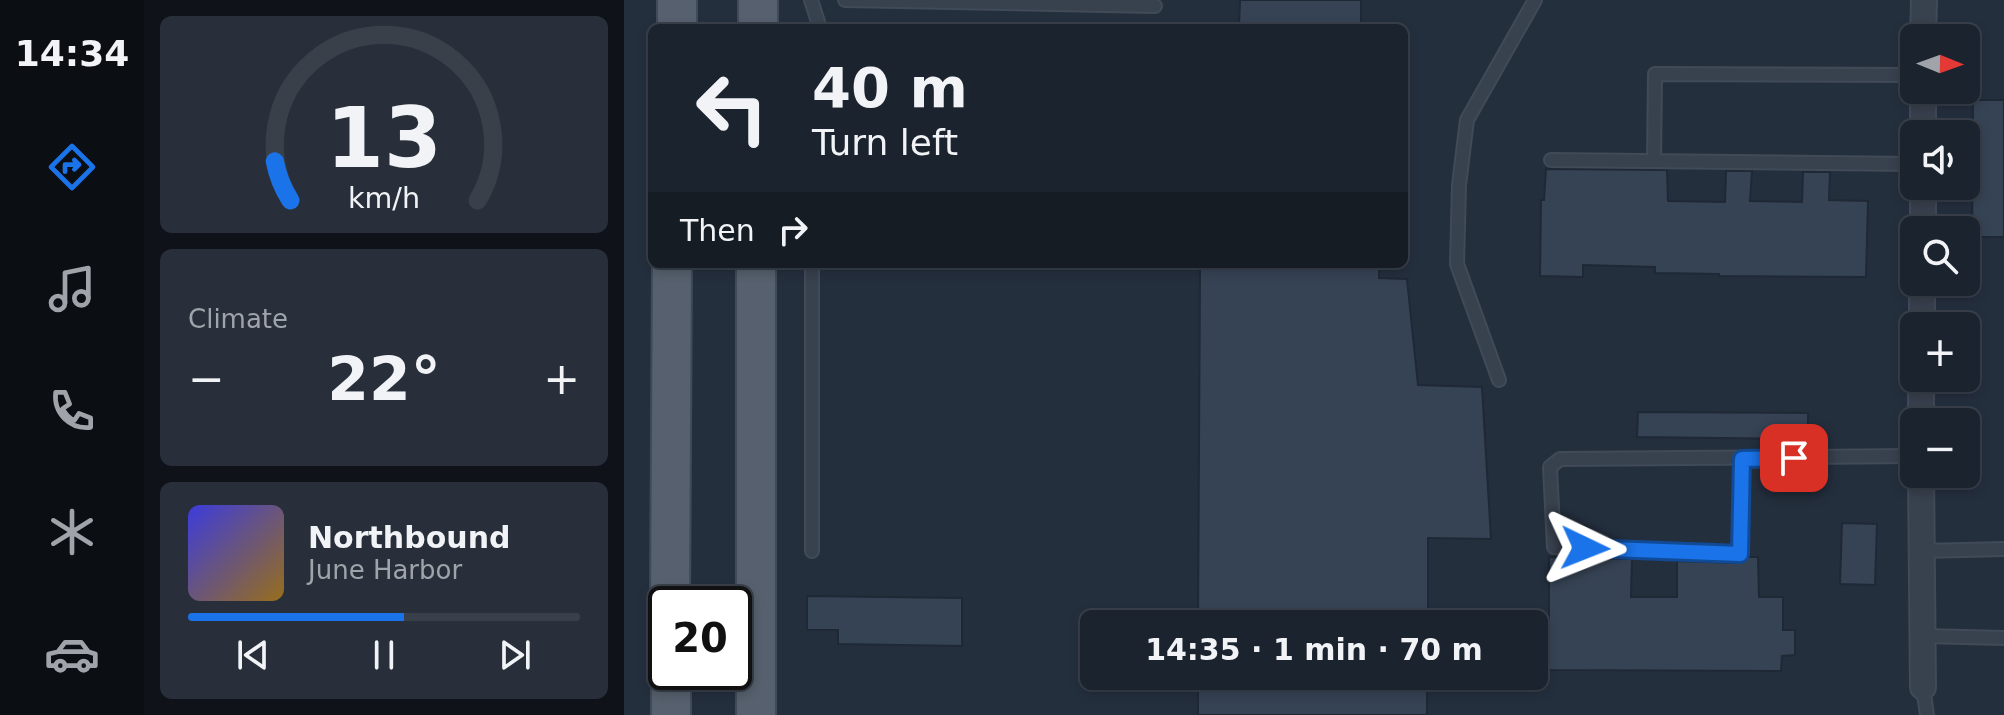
<!DOCTYPE html>
<meta charset="utf-8">
<style>
body{margin:0;font-family:"DejaVu Sans",sans-serif;background:#282f3a;color:#f1f3f6;height:100vh;display:flex;flex-direction:column;font-size:30px;white-space:nowrap}
*{box-sizing:border-box;margin:0}
p{font-size:26px;color:#a0a4aa}
.icon{flex:none;width:44px;height:44px;fill:none;stroke:currentColor;stroke-width:2;stroke-linecap:round;stroke-linejoin:round}
.map{position:relative;flex:1;overflow:hidden}
.side{display:flex;flex-direction:column;gap:16px;padding:16px;background:#0f1319;width:480px}
.side>*{flex:none}
.banner{position:absolute;left:24px;top:24px;width:760px;height:244px;border-radius:12px;box-shadow:0 4px 12px #0003,0 0 0 2px #39404a;background:#1b232e;color:#f1f3f6;overflow:hidden}
.needle{width:52px;rotate:91deg}
.controls{position:absolute;left:1276px;top:24px;display:grid;gap:16px}
.controls a{display:grid;place-items:center;width:80px;height:80px;border-radius:12px;background:#1b232e;box-shadow:0 4px 12px #0003,0 0 0 2px #39404a;font-size:40px}
.speed{position:absolute;left:24px;top:586px;display:flex;gap:16px;font-size:40px;font-weight:700;text-align:center}
.speed>*{display:grid;place-content:center;width:104px;height:104px;border-radius:50%;background:#1b232e;box-shadow:0 4px 12px #0003,0 0 0 2px #39404a;line-height:1}
.speed .limit{border:4px solid #111;border-radius:12px;background:#fff;color:#111}
.pin{position:absolute;display:grid;place-items:center;width:68px;height:68px;color:#fff;margin:-34px;border-radius:16px;box-shadow:0 4px 12px #0006}
.me{position:absolute;width:88px;margin:-44px;rotate:92deg;stroke-linejoin:round;filter:drop-shadow(0 0 6px #0008)}
.turn{display:flex;align-items:center;gap:28px;height:168px;padding:0 32px;font-size:36px}
.turn .icon{width:104px;height:104px;stroke-width:2.5}
.turn b{display:block;font-size:56px;line-height:68px}
.then{display:flex;align-items:center;height:76px;padding:0 32px;background:#0003;gap:16px;font-size:30px}
.big{font-size:60px;font-weight:700;line-height:1.1}
.side .card{flex:1;display:flex;flex-direction:column;justify-content:center;gap:12px;min-width:0;padding:0 28px;border-radius:12px;background:#282f3a}
.side .dial{align-items:center;gap:0}
.dial svg{height:208px;overflow:visible;fill:none;stroke:#39404a;stroke-width:7;stroke-linecap:round;text-anchor:middle}
.dial text{fill:#f1f3f6;stroke:none}
.song{display:flex;align-items:center;gap:24px}
.cover{width:96px;height:96px;border-radius:12px;background:linear-gradient(135deg,hsl(240 70% 55%),hsl(40 70% 35%))}
.played{height:8px;border-radius:4px;background:linear-gradient(90deg,#1a73e8 55%,#39404a 55%)}
.keys{display:flex;justify-content:space-around;direction:ltr}
.heat{display:flex;justify-content:space-between;align-items:center;font-size:44px;direction:ltr}
.trip{position:absolute;left:456px;top:610px;width:468px;height:80px;border-radius:12px;background:#1b232e;box-shadow:0 4px 12px #0003,0 0 0 2px #39404a;font-weight:700;line-height:80px;text-align:center}
main{display:flex;flex:1;min-height:0}
.tabs{display:flex;flex-direction:column;width:144px;justify-content:space-around;align-items:center;background:#0b0e12;color:#a0a4aa}
.tabs .icon{width:56px;height:56px}
.tabs .selected{color:#1a73e8}
.tabs b{font-size:36px;color:#f1f3f6}
.map>svg:first-child{display:block}
</style>
<main>
<nav class="tabs">
<b>14:34</b>
<svg class="icon selected" aria-label="directions" viewBox="0 0 24 24"><path d="M12 3l9 9-9 9-9-9zM9 14v-3h6M13 9l2 2-2 2"/></svg>
<svg class="icon" aria-label="music" viewBox="0 0 24 24"><path d="M9 18V5l10-2v13"/><circle cx="6" cy="18" r="3"/><circle cx="16" cy="16" r="3"/></svg>
<svg class="icon" aria-label="phone" viewBox="0 0 24 24"><path d="M5 4h4l2 5-3 2q2 4 5 5l2-3 5 2v4C11 20 4 13 5 4z"/></svg>
<svg class="icon" aria-label="climate" viewBox="0 0 24 24"><path d="M12 3v18M4 7l16 10M4 17L20 7"/></svg>
<svg class="icon" aria-label="car" viewBox="0 0 24 24"><path d="M5 17H2v-5l4-1 3-4h7l3 4 3 1v5h-3M9 17h6M6 11h13"/><circle cx="7" cy="17" r="2"/><circle cx="17" cy="17" r="2"/></svg>
</nav>
<section class="side">
<div class="card dial"><svg viewBox="0 0 100 80">
<path d="M14 69A42 42 0 1 1 86 69"/>
<path d="M14 69A42 42 0 0 1 8 54" stroke="#1a73e8"/>
<text x="50" y="56" font-size="32" font-weight="700">13</text>
<text x="50" y="72" font-size="11">km/h</text>
</svg></div>
<div class="card"><p>Climate</p>
<div class="heat"><a>−</a><b class="big">22°</b><a>+</a></div>
</div>
<div class="card">
<div class="song"><i class="cover"></i><div><b>Northbound</b><p>June Harbor</p></div></div>
<div class="played"></div>
<div class="keys"><svg class="icon" aria-label="previous" viewBox="0 0 24 24"><path d="M18 5L8 12l10 7zM5 5v14"/></svg><svg class="icon" aria-label="pause" viewBox="0 0 24 24"><path d="M8 5v14M16 5v14"/></svg><svg class="icon" aria-label="next" viewBox="0 0 24 24"><path d="M6 5l10 7-10 7zM19 5v14"/></svg></div>
</div>
</section>
<div class="map">
<svg width="1380" height="715" viewBox="0 0 1380 715">
<rect width="100%" height="100%" fill="#242f3e"/>
<!-- building -->
<path fill="#364354" stroke="#1f2835" stroke-width="2" d="M 616,0 L 737,0 L 737,28 L 615,28 Z
M 1349,100 L 1380,100 L 1380,237 L 1348,237 Z
M 922,169 L 1043,170 L 1044,201 L 1101,202 L 1102,171 L 1128,171 L 1126,201 L 1178,202 L 1179,172 L 1206,172 L 1205,200 L 1244,201 L 1242,277 L 1095,276 L 1095,274 L 1031,273 L 1031,267 L 959,265 L 959,277 L 916,276 L 917,200 L 920,200 Z
M 576,264 L 755,264 L 755,278 L 783,279 L 794,385 L 858,387 L 867,539 L 804,538 L 804,624 L 574,624 Z
M 1014,412 L 1184,413 L 1184,439 L 1013,437 Z
M 1218,523 L 1253,524 L 1251,585 L 1216,584 Z
M 925,557 L 1008,559 L 1007,597 L 1053,597 L 1053,561 L 1116,563 L 1124,557 L 1134,557 L 1135,597 L 1159,597 L 1159,630 L 1171,630 L 1171,655 L 1158,656 L 1157,671 L 925,670 Z
M 183,596 L 338,598 L 338,646 L 214,644 L 214,630 L 183,630 Z
M 574,676 L 803,676 L 803,715 L 574,715 Z"/>
<g fill="none" stroke-linecap="round" stroke-linejoin="round">
<defs>
<path id="service" d="M 187,0 L 196,28
M 221,0 L 531,6
M 927,160 L 1290,164
M 1030,161 L 1031,74 L 1290,75
M 188,264 L 188,551
M 875,380 L 833,264 L 835,185 L 843,120 L 911,0
M 1118,459 L 1116,554 L 930,547 L 926,467 L 936,459 L 1290,456
M 1298,551 L 1380,549
M 1300,636 L 1380,638
M 1299,687 L 1303,715"/>
<path id="minor" d="M 1299,38 L 1300,0
M 1299,90 L 1299,134
M 1299,230 L 1299,186
M 1298,326 L 1298,282
M 1297,422 L 1297,378
M 1297,474 L 1299,687"/>
<path id="primary" d="M 53,28 L 53,0
M 134,28 L 134,0
M 132,264 L 132,715
M 46,604 L 48,264
M 47,672 L 47,715"/>
</defs>
<!-- service casing -->
<use href="#service" stroke="#414a57" stroke-width="16"/>
<!-- minor casing -->
<use href="#minor" stroke="#414a57" stroke-width="28"/>
<!-- primary casing -->
<use href="#primary" stroke="#414a57" stroke-width="42"/>
<!-- service -->
<use href="#service" stroke="#38414e" stroke-width="12"/>
<!-- minor -->
<use href="#minor" stroke="#38414e" stroke-width="24"/>
<!-- primary -->
<use href="#primary" stroke="#56606e" stroke-width="38"/>
</g>
<g fill="none" stroke-linecap="round" stroke-linejoin="round">
<defs>
<path id="route" d="M 961,548 L 1116,554 L 1118,459 L 1170,458"/>
</defs>
<!-- route casing -->
<use href="#route" stroke="#114b97" stroke-width="20"/>
<!-- route -->
<use href="#route" stroke="#1a73e8" stroke-width="14"/>
</g>
</svg>
<div class="controls">
<a><svg class="needle" viewBox="-14 -14 28 28"><path d="M0-13l5 13h-10z" fill="#e53935"/><path d="M0 13l5-13h-10z" fill="#a0a4aa"/></svg></a>
<a><svg class="icon" aria-label="sound" viewBox="0 0 24 24"><path d="M4 9h4l5-4v14l-5-4H4zM17 9q2 3 0 6"/></svg></a>
<a><svg class="icon" aria-label="search" viewBox="0 0 24 24"><circle cx="10" cy="10" r="6"/><path d="M15 15l6 6"/></svg></a>
<a>+</a>
<a>−</a>
</div>
<div class="speed"><div class="limit">20</div></div>
<div class="pin" style="left:1170px;top:458px;background:#d93025"><svg class="icon" aria-label="arrive" viewBox="0 0 24 24"><path d="M6 21V4h12l-3 4 3 4H6"/></svg></div>
<svg class="me" style="left:961px;top:548px" viewBox="-20 -20 40 40"><path d="M0-17L14 15 0 8-14 15z" fill="#1a73e8" stroke="#fff" stroke-width="4"/></svg>
<div class="trip">14:35 · 1 min · 70 m</div>
<div class="banner">
<div class="turn"><svg class="icon" aria-label="left" viewBox="0 0 24 24"><path d="M17 20v-9H6M10 6l-5 5 5 5"/></svg><div><b>40 m</b>Turn left</div></div>
<div class="then">Then<svg class="icon" aria-label="right" viewBox="0 0 24 24"><path d="M7 20v-9h11M14 6l5 5-5 5"/></svg></div>
</div>
</div>
</main>
